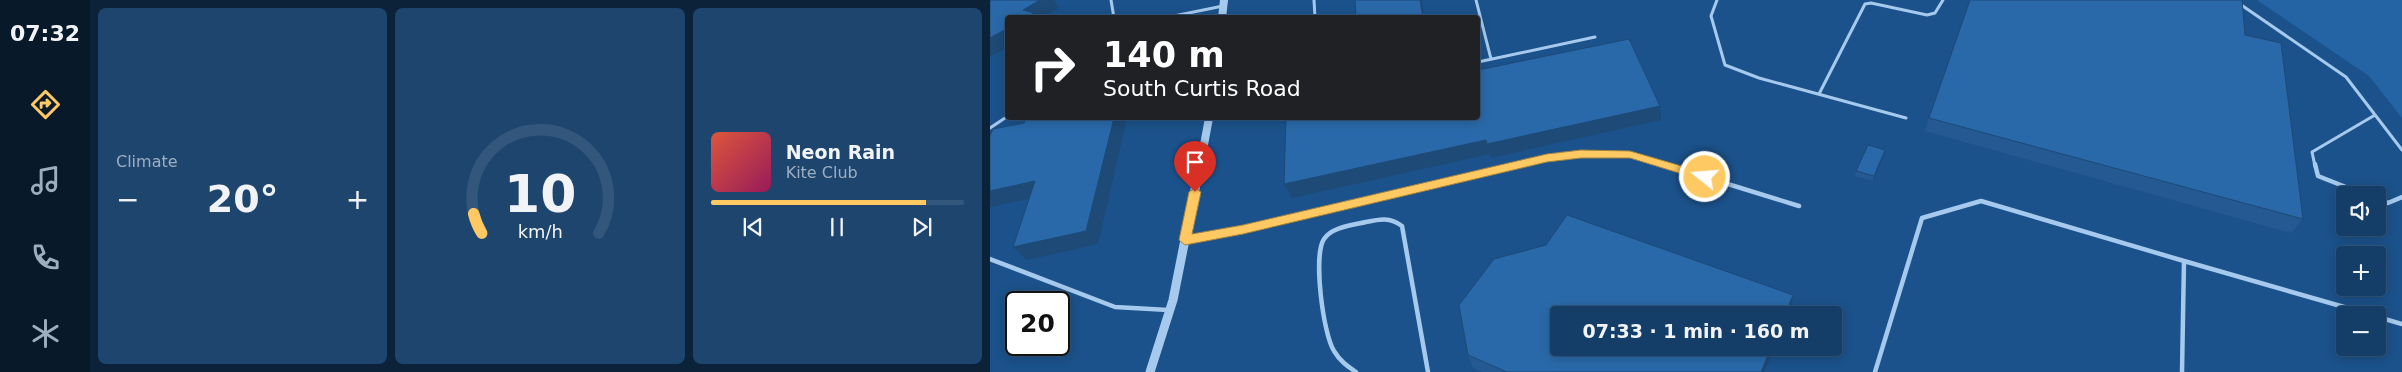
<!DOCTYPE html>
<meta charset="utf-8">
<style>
body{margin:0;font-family:"DejaVu Sans",sans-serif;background:#1d456e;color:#f1f3f6;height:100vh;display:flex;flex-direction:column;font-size:19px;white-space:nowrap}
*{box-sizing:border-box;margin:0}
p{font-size:16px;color:#9daec0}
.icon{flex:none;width:28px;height:28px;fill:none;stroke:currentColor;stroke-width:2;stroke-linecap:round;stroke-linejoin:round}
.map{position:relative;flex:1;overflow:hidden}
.details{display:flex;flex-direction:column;gap:8px;padding:8px;background:#0b2239;width:900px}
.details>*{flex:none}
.hud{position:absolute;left:15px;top:15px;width:475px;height:105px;border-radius:5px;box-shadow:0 2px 12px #0003,0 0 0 1px #33577c;background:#202124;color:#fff;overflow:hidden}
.fabs{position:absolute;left:1346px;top:186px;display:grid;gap:10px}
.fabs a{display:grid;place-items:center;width:50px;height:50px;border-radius:5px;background:#143e68;box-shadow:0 2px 12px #0003,0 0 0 1px #33577c;font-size:25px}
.speed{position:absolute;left:15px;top:291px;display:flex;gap:10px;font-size:25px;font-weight:700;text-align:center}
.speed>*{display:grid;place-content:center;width:65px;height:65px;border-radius:50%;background:#143e68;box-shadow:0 2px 12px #0003,0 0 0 1px #33577c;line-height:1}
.speed .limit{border:2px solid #111;border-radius:8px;background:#fff;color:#111}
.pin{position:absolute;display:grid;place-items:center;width:42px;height:42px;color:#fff;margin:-51px -21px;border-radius:50% 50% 50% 0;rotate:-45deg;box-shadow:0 0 5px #0007}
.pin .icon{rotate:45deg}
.me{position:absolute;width:55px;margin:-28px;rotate:287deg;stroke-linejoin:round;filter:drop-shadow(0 0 4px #0008)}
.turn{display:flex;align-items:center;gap:18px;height:105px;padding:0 15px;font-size:22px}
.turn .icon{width:65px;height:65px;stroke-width:2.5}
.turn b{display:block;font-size:35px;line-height:42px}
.big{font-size:38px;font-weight:800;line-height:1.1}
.details .widget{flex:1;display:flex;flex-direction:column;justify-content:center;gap:8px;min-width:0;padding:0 18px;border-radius:8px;background:#1d456e}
.details .dial{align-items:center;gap:0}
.dial svg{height:130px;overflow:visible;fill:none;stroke:#33577c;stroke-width:7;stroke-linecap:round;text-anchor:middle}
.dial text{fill:#f1f3f6;stroke:none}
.song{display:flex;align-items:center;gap:15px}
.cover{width:60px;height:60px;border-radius:8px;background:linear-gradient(135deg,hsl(10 70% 55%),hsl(330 70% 35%))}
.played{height:5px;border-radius:2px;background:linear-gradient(90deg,#fec962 85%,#33577c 85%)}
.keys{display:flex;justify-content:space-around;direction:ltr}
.heat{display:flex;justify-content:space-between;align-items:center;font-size:28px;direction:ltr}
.details .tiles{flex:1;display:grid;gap:8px;grid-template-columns:repeat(3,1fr)}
.trip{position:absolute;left:560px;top:306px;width:292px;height:50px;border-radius:5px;background:#143e68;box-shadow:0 2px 12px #0003,0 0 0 1px #33577c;font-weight:800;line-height:50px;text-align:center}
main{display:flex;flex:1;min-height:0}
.dock{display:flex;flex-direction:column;width:90px;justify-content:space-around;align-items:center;background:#08192a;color:#9daec0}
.dock .icon{width:35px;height:35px}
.dock .selected{color:#fec962}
.dock b{font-size:22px;color:#f1f3f6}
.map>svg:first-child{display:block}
</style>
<main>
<nav class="dock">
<b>07:32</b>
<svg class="icon selected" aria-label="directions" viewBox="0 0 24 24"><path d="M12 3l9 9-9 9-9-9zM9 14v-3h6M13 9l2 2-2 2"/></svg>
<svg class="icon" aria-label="music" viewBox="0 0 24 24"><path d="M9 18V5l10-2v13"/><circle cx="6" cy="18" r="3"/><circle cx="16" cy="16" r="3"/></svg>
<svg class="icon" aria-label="phone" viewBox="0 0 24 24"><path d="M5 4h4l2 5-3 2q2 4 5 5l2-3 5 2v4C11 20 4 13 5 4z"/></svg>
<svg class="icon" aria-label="climate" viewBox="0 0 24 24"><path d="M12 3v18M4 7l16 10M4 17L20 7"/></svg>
</nav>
<section class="details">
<div class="tiles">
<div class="widget"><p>Climate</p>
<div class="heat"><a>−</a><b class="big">20°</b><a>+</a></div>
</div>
<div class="widget dial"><svg viewBox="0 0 100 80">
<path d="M14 69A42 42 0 1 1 86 69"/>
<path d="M14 69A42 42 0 0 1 9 57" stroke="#fec962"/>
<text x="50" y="56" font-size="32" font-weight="700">10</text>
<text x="50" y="72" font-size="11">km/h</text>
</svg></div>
<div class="widget">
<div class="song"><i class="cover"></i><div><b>Neon Rain</b><p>Kite Club</p></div></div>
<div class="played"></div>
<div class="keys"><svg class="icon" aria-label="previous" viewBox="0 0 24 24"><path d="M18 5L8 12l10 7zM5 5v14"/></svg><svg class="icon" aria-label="pause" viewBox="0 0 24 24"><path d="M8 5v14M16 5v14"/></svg><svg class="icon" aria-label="next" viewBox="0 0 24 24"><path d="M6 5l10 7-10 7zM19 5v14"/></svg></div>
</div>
</div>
</section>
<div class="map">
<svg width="1412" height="372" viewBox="0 0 1412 372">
<rect width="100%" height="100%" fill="#1b528b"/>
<!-- green -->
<path fill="#2464a4" d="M 1267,0 L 1412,0 L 1412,118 L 1379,76 Z"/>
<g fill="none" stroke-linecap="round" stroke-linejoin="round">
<!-- service-far1 -->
<path stroke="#a6caed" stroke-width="3" d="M 121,0 L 124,18
M 324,0 L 325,18
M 486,0 L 501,59
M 727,0 L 721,16 L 735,65 L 769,78 L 916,118
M 1244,0 L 1356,77 L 1412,150
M 174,18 L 233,6
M 488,62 L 605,37
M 829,94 L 875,4 L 881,3 L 937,15 L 945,13 L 953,0
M 0,128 L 18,116
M 525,166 C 558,158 606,149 640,154 C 653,156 665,162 677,166
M 1325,166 L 1322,152 L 1385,115"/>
<!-- service -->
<path stroke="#a6caed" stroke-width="4.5" d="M 673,164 L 809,206
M 1325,164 L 1328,176 L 1376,195
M 1388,199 L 1398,203 L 1412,197
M 195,240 L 253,229 L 530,164
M 0,259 L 125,307 L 178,310
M 1194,261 L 1382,315
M 1388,317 L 1412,324
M 366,372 C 357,366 350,361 344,351 C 333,334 323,255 334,239 C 342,227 363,225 376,222 C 390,219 400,217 412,226 L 438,372
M 885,372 L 932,218 L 991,201 L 1194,261 L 1192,372"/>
<!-- tertiary-far1 -->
<path stroke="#a6caed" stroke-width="8" d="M 232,18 L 234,0
M 210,166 L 219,118"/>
<!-- tertiary -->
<path stroke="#a6caed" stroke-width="9" d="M 160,372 L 183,300 L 210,164"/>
</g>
<!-- wall -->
<path fill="#245a91" d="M 1255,35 L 1313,219 L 1301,233 L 935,131 L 939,118 Z
M 894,155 L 883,181 L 865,176 L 866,171 Z
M 577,215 L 803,295 L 801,308 L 798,315 L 569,315 L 569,348 L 785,348 L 774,372 L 493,372 L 483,368 L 478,355 L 469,305 L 504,259 L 556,245 Z"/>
<!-- shaded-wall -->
<path fill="#1d4a76" d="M 50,0 L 64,0 L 69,8 L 52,18 L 36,18 L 33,10 Z
M 430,0 L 432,0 L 434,18 L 433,18 Z
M 18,28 L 18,47 L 0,57 L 0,38 Z
M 670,106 L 671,120 L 501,158 L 500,154 L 302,198 L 294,184 L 496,140 Z
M 124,118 L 137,118 L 108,244 L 37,260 L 23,247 Z
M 895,150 L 894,155 L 883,181 L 884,176 Z
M 45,181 L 57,195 L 0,207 L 0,191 Z
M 803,295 L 801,308 L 798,315 L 795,315 Z
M 781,348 L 785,348 L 774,372 L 771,372 Z"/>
<!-- building -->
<path fill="#2a69a9" stroke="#1d4a76" d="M 0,0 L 50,0 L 33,10 L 44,13 L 36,18 L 18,18 L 18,28 L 0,38 Z
M 365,0 L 430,0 L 433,18 L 366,18 Z
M 980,0 L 1252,0 L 1255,35 L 1291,43 L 1313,219 L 939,118 Z
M 639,39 L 670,106 L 497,144 L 496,140 L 294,184 L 296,118 L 488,118 L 488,70 Z
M 36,118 L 124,118 L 96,231 L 23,247 L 45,181 L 0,191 L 0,136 L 3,129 L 34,123 Z
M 878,145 L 895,150 L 884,176 L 866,171 Z
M 577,215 L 803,295 L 795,315 L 569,315 L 569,348 L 781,348 L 771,372 L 517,372 L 478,355 L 469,305 L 504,259 L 556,245 Z"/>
<!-- route -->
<path fill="#fec962" stroke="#a58340" d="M 591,150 L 640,151 L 719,174 L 721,177 L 715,181 L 640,158 L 591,158 L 557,162 L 253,234 L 195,245 L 189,240 L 199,192 L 205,188 L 211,192 L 202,234 L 253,225 L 557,154 Z"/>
</svg>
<div class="fabs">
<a><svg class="icon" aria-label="sound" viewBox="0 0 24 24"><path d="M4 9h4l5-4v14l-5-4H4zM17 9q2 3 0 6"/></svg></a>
<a>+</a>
<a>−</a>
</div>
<div class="speed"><div class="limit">20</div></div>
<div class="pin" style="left:205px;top:192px;background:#d93025"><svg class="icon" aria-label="arrive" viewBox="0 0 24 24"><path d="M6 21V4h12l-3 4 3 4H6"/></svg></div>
<svg class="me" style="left:715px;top:177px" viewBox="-20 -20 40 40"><circle r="17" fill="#fec962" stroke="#fff" stroke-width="3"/><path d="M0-11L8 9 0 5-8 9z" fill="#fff"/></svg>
<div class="trip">07:33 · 1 min · 160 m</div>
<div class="hud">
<div class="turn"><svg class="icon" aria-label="right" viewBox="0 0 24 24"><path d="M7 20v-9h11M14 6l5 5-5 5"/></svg><div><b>140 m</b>South Curtis Road</div></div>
</div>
</div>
</main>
